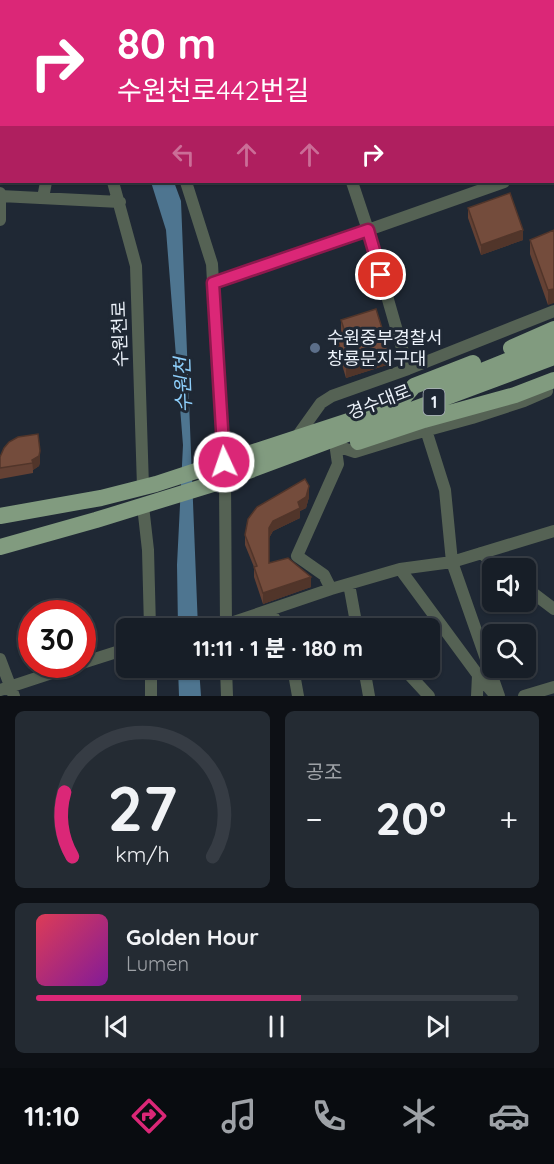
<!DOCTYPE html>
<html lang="ko">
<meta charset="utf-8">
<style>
body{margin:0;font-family:Quicksand,"Noto Sans KR",sans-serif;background:#242b33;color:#f1f3f6;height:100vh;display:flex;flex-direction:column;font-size:22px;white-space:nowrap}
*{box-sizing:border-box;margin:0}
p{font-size:20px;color:#9ea2a7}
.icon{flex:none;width:33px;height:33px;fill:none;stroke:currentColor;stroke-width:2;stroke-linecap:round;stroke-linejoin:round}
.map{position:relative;height:696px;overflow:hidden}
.sheet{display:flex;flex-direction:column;gap:15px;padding:15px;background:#0d1015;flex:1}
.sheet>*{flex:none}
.guide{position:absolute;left:0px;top:0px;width:555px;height:183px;box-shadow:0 2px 4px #0004,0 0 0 2px #363c44;background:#db2777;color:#fff;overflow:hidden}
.fabs{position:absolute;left:482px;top:558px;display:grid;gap:12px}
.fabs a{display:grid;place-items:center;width:54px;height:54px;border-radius:9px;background:#171e27;box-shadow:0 2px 4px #0004,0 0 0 2px #363c44;font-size:30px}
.speed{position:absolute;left:18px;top:600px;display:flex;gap:12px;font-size:30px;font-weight:700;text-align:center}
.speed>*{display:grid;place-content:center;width:78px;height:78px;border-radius:50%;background:#171e27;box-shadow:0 2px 4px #0004,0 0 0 2px #363c44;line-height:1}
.speed .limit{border:9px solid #d22;background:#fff;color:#111}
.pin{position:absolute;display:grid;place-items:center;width:51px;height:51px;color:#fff;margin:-26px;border:3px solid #fff;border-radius:50%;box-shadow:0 2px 6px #0007}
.me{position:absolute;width:66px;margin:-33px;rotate:357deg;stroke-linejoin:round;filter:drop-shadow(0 0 4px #0008)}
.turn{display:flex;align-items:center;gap:21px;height:126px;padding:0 18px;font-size:27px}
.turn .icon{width:78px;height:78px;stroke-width:2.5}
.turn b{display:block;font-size:42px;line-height:51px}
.lanes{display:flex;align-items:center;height:57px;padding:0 18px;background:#0003;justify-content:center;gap:30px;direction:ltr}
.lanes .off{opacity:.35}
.big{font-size:45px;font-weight:800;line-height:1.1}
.sheet .tile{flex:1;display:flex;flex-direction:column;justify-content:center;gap:9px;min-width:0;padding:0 21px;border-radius:9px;background:#242b33}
.sheet .dial{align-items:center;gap:0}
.dial svg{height:156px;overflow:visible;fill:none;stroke:#363c44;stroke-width:7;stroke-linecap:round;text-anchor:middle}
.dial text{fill:#f1f3f6;stroke:none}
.song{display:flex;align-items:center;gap:18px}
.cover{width:72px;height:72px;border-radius:9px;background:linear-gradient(135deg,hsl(350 70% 55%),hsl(290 70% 35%))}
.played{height:6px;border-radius:3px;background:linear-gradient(90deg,#db2777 55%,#363c44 55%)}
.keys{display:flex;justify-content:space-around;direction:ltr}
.heat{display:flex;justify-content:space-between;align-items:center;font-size:33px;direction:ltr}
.sheet .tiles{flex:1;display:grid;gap:15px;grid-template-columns:1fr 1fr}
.tile:last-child{grid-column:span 2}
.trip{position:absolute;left:116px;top:618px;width:324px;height:60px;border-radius:9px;background:#171e27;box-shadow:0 2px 4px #0004,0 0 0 2px #363c44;font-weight:800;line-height:60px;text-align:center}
.tabs{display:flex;height:96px;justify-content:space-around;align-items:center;background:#090c10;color:#9ea2a7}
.tabs .icon{width:42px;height:42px}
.tabs .on{color:#db2777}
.tabs b{font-size:27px;color:#f1f3f6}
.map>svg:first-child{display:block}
</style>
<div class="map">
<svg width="554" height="696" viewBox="0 0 554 696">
<rect width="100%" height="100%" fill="#1f2834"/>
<!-- water -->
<path fill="#4e7590" d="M 151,182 L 174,182 L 181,201 L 198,628 L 178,628 L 177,565 L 183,445 L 166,230 Z
M 178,668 L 199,668 L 201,696 L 179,696 Z"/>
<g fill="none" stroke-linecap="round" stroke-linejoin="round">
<!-- minor -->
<path stroke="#556254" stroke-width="12" d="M 49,0 L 50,2
M 130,0 L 130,2
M 220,0 L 220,2
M 291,0 L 292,2
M 505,0 L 507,2
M 0,39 L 2,39
M 554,123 L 554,125
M 113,182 L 136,266 L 143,487
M 186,182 L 212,264 L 223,462
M 352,182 L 368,230 L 408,369
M 0,193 L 0,220
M 0,196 L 120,202
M 43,198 L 46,182
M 213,283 L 368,230 L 504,182
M 426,430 L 445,490 L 452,562 L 499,696
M 296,438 L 321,403 L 332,396 L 408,369 L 554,311
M 343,448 L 355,452 L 410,435 L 472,418 L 524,401 L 547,391
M 225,480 L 226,628
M 143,506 L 148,550 L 150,628
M 481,553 L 501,568
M 400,569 L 478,675 L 495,695
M 349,584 L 357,628
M 525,587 L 554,609
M 331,589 L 324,575 L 297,556 L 338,464 L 336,450
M 270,611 L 280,628
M 207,628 L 225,625 L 331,589 L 400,569 L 452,562 L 554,531
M 0,659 L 14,696
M 82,663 L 126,649
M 151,668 L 151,696
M 226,668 L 227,696
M 293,668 L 298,696
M 364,668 L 369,696
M 403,668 L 429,696
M 0,690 L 79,664
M 477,696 L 478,675
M 524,696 L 554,687"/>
<!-- primary -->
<path stroke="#819b7f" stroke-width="16" d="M 511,348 L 554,329
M 435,390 L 554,342
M 398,404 L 414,386 L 473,363
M 358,442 L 424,420 L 515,395 L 554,380
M 0,516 L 101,498 L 156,484 L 403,403
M 0,547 L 96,520 L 216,483 L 554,357"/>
</g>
<!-- wall -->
<path fill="#644134" d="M 468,208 L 523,240 L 481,255 L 468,218 Z
M 554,230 L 548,305 L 530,254 L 530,240 Z
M 341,320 L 390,364 L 346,378 L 337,348 L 337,338 L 343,336 L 341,330 Z
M 0,457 L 40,462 L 39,466 L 33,470 L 33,473 L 0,479 Z
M 309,497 L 306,508 L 300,511 L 300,518 L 273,531 L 269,538 L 269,563 L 311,587 L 263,604 L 254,577 L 254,567 L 245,545 L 245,535 Z"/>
<!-- shaded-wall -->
<path fill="#51352a" d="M 523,230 L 523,240 L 481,255 L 481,245 Z
M 554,289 L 554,303 L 548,305 L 548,290 Z
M 390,354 L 390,364 L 346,378 L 346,367 Z
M 40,451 L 40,462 L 39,466 L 33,470 L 32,460 Z
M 309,486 L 309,497 L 306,508 L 300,511 L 300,518 L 273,531 L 269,538 L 269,528 L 273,521 Z
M 311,577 L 311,587 L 263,604 L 263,593 Z"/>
<!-- building -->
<path fill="#744c3c" stroke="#51352a" stroke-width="1.5" d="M 510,193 L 523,230 L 481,245 L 468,208 Z
M 554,230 L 554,289 L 548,290 L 530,240 Z
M 376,309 L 390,354 L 346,367 L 337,338 L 346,335 L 341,320 Z
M 38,434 L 40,451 L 39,456 L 32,460 L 33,463 L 0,468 L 0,457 L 4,448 L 9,442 L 18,437 Z
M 305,479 L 309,486 L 306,497 L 298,502 L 300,508 L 273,521 L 269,528 L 269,563 L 288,558 L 311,577 L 263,593 L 254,567 L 257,566 L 245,535 L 248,519 L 257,507 Z"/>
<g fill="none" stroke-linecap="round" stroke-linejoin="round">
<defs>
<path id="route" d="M 224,462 L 213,283 L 368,230 L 381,275"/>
</defs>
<!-- route casing -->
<use href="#route" stroke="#8e194d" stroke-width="15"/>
<!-- route -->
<use href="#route" stroke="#db2777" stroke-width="10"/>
</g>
<!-- markers -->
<circle fill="#5c6f8a" stroke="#1f2834" stroke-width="2" cx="315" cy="348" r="6"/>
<g text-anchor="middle" stroke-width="6" stroke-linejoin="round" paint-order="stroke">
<!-- shield labels -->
<rect fill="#1f2834" stroke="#aeb5bf" stroke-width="1.5" x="423.5" y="389" width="21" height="26" rx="4.5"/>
<g font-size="16" font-weight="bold" fill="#ecf2fa">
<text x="434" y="408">1</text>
</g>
<!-- street labels -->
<g font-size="18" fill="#ecf2fa" stroke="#1f2834">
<text transform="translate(120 334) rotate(-92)" y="6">수원천로</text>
<text transform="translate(379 402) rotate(-21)" y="6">경수대로</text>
</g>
<!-- poi labels -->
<g font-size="18" fill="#ecf2fa" stroke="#1f2834" text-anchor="start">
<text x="327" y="344">수원중부경찰서<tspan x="327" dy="21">창룡문지구대</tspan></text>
</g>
<!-- water labels -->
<g font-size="20" font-style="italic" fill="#8ecffb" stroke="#1f2834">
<text transform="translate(183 385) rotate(-92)" y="7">수원천</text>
</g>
</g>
</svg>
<div class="fabs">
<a><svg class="icon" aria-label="sound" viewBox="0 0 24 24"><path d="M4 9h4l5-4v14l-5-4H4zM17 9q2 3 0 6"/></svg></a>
<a><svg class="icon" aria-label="search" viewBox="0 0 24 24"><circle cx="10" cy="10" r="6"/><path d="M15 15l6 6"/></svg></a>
</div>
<div class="speed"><div class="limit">30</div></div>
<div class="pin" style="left:381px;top:275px;background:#d93025"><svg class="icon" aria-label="arrive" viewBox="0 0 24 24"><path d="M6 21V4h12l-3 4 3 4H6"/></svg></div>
<svg class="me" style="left:224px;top:462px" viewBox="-20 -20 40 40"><circle r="17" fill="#db2777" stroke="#fff" stroke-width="3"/><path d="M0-11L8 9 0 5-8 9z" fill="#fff"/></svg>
<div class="trip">11:11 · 1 분 · 180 m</div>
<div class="guide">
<div class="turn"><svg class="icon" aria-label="right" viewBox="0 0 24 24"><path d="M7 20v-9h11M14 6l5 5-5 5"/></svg><div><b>80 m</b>수원천로442번길</div></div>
<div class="lanes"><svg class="icon off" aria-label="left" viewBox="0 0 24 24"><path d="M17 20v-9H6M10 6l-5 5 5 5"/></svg><svg class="icon off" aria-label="ahead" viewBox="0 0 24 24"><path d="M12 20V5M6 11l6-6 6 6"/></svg><svg class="icon off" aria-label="ahead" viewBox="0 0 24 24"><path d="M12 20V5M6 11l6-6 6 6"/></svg><svg class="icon" aria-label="right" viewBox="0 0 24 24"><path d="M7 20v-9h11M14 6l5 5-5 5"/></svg></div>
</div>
</div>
<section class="sheet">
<div class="tiles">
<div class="tile dial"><svg viewBox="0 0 100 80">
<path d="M14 69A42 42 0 1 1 86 69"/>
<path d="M14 69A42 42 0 0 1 10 36" stroke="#db2777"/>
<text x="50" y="56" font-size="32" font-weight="700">27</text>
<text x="50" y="72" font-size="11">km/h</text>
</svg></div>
<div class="tile"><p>공조</p>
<div class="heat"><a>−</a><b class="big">20°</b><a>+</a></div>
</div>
<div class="tile">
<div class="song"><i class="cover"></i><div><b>Golden Hour</b><p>Lumen</p></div></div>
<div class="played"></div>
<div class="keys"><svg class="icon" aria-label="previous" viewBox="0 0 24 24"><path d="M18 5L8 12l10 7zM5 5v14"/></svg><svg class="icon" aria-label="pause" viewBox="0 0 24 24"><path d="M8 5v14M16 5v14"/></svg><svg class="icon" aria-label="next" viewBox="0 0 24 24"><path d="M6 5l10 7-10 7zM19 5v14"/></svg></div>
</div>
</div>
</section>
<nav class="tabs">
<b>11:10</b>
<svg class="icon on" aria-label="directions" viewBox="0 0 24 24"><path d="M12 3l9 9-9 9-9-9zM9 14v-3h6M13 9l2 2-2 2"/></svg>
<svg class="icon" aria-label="music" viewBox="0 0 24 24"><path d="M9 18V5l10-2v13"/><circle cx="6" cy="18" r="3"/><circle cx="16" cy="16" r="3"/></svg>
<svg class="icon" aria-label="phone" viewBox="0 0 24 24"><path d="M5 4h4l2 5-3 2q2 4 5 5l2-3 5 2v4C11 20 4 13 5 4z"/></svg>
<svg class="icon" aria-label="climate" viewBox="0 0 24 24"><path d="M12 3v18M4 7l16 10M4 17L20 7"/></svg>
<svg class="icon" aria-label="car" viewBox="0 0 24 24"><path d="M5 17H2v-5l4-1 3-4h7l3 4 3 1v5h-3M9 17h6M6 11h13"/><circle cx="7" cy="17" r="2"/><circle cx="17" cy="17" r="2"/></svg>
</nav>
